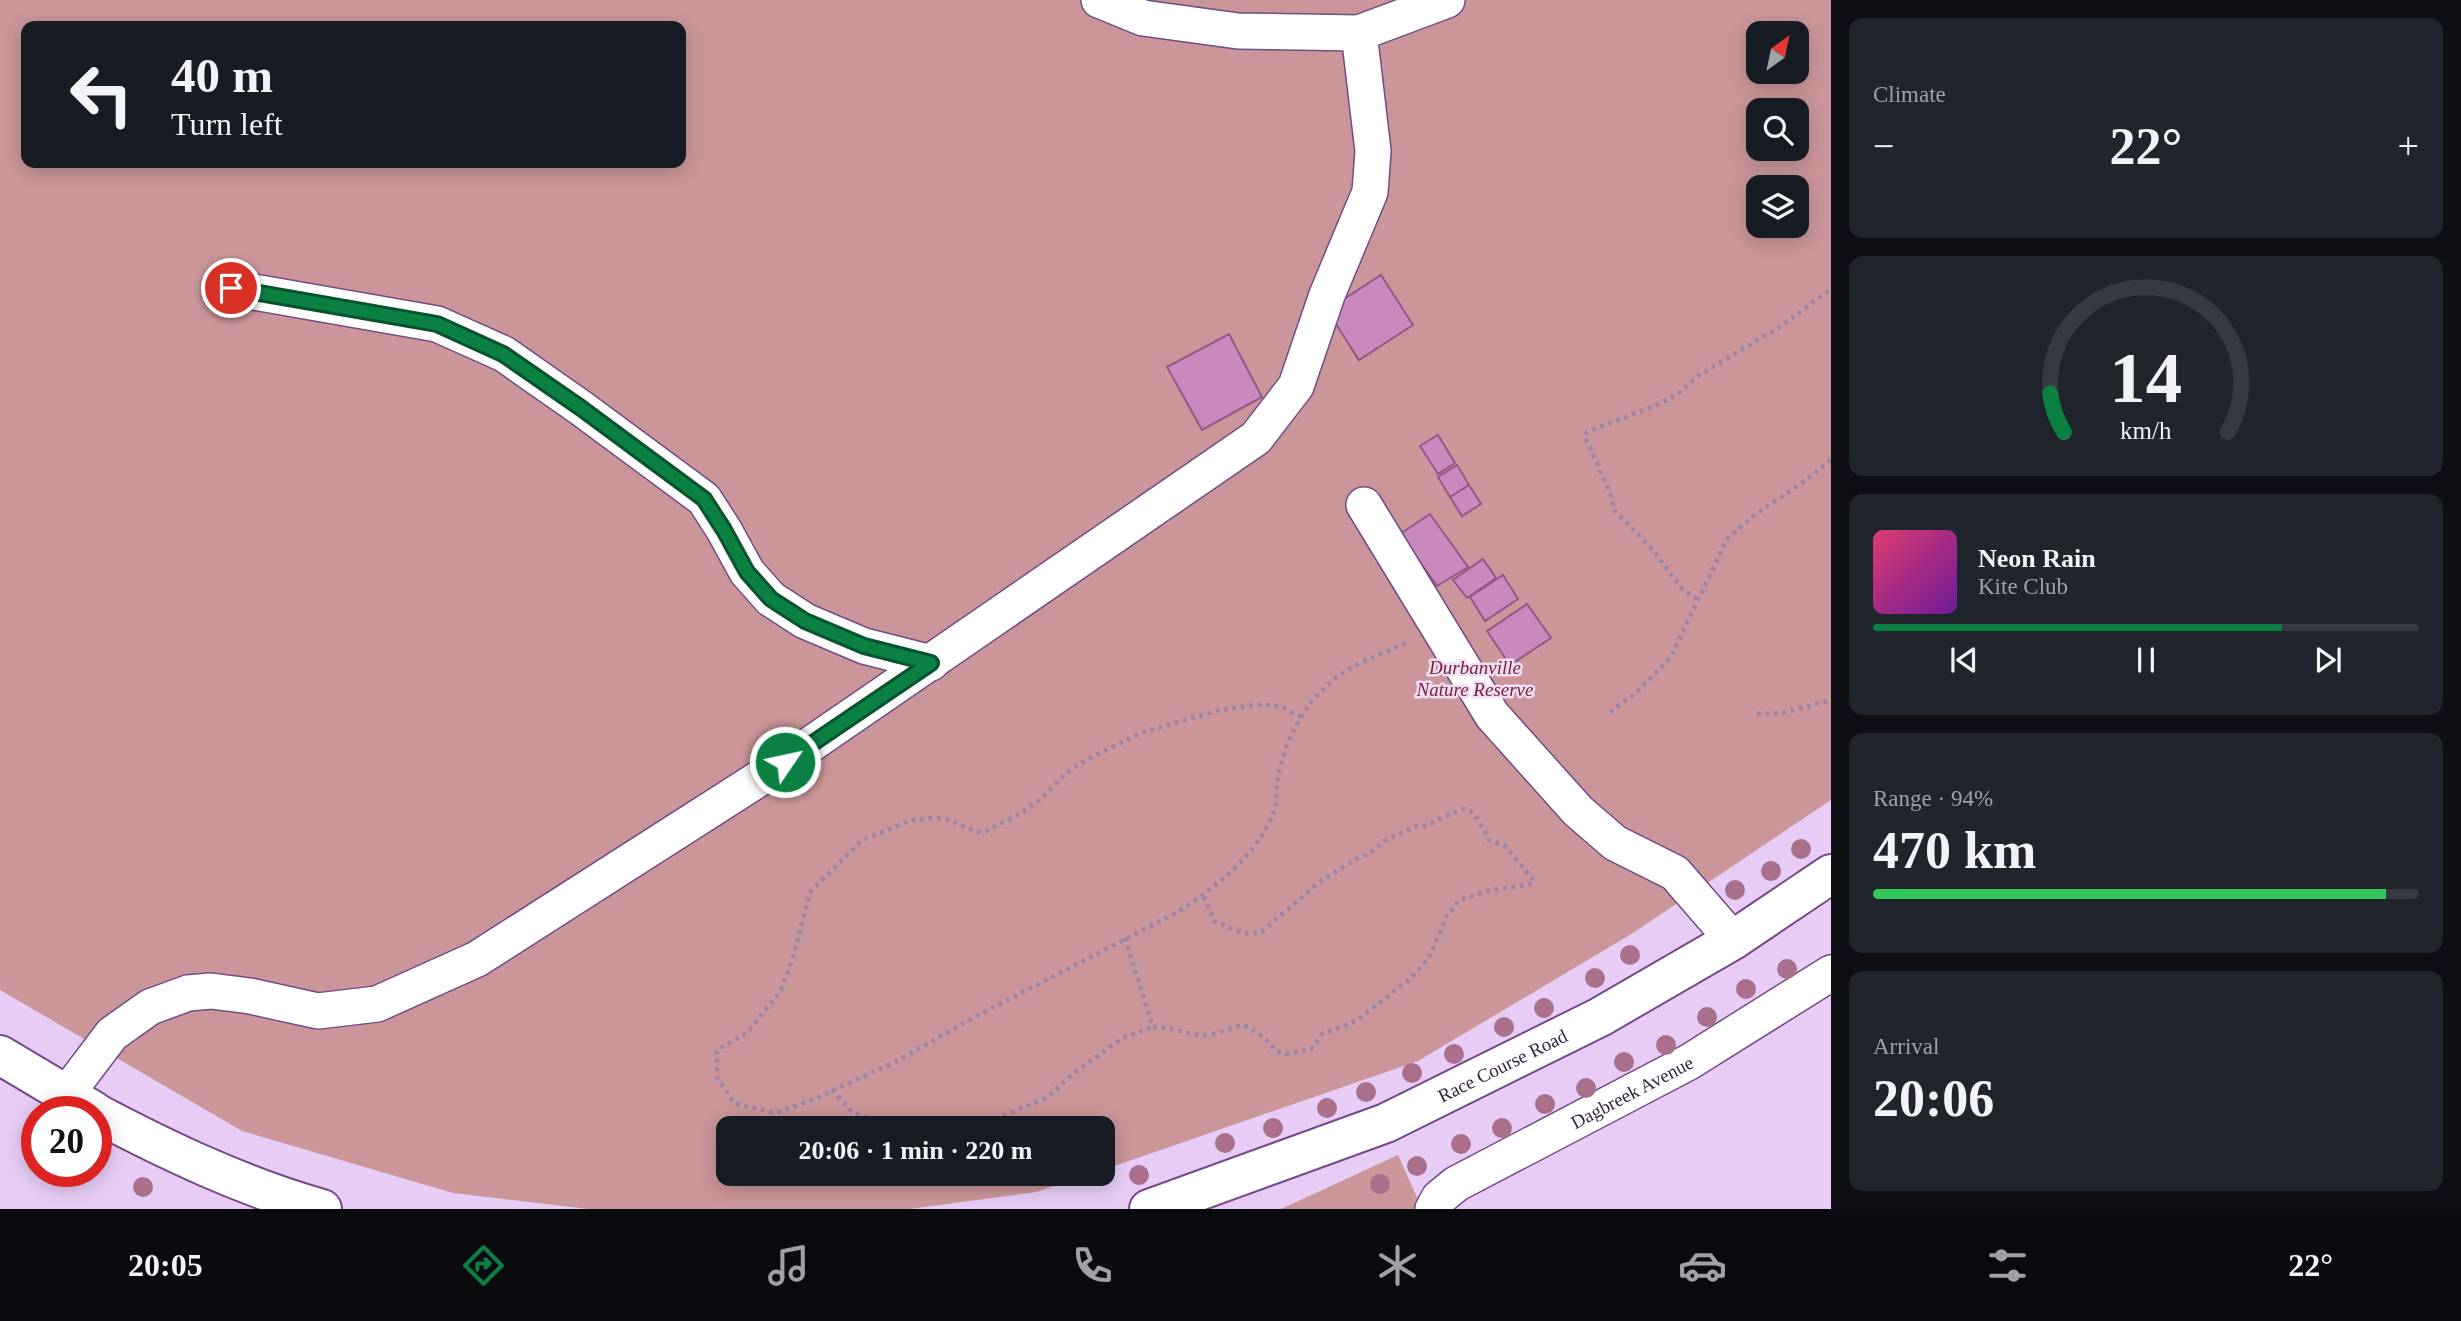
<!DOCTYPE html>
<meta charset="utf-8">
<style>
body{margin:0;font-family:"Times New Roman",serif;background:#20242c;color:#f1f3f6;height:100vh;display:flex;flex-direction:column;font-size:26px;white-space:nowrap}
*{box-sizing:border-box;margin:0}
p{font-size:23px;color:#9ea1a6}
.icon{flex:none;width:38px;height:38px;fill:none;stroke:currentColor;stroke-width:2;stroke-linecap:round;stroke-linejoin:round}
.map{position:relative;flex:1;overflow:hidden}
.drawer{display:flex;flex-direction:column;gap:18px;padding:18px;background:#0d0f14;width:630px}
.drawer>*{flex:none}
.top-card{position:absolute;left:21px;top:21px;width:665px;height:147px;border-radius:14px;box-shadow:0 4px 18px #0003;background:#171b24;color:#f1f3f6;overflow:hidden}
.needle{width:46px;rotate:33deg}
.controls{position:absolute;left:1746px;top:21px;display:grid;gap:14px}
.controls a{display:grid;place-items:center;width:63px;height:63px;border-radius:14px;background:#171b24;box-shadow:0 4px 18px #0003;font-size:35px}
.speed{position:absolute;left:21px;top:1096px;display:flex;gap:14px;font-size:35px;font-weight:700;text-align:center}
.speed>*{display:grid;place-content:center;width:91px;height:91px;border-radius:50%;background:#171b24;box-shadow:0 4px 18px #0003;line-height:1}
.speed .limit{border:10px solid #d22;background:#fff;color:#111}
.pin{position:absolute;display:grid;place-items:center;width:60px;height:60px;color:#fff;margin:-30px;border:4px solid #fff;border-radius:50%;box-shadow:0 2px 7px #0007}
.me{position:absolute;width:77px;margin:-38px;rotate:56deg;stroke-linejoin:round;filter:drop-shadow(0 0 5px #0008)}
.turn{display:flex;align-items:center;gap:24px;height:147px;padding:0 35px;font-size:32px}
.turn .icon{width:91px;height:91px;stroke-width:2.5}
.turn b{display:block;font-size:49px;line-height:60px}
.big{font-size:52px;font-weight:600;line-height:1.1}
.drawer .card{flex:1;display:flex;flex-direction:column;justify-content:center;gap:10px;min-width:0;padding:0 24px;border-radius:14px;background:#20242c}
.drawer .dial{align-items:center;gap:0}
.dial svg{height:182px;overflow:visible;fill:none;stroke:#363941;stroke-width:7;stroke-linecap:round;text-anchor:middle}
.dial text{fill:#f1f3f6;stroke:none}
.song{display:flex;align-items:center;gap:21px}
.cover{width:84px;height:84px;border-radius:10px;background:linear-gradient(135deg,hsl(340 70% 55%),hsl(280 70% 35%))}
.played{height:7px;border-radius:4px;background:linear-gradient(90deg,#0b8043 75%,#363941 75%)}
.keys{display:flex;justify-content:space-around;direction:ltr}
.heat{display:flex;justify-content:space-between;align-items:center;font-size:38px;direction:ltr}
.charge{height:10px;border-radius:5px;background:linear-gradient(90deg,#34c759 94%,#363941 0)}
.trip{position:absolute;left:716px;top:1116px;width:399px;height:70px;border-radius:14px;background:#171b24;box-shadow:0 4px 18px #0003;font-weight:600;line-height:70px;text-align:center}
.dock{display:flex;height:112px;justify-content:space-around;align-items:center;background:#090b0e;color:#9ea1a6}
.dock .icon{width:49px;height:49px}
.dock .on{color:#0b8043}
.dock b{font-size:32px;color:#f1f3f6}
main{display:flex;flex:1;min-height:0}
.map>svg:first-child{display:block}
</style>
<main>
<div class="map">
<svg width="1831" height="1209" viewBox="0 0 1831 1209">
<rect width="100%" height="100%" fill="#e7cdf6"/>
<!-- green -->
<path fill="#ca9699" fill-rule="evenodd" d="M 0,0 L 1831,0 L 1831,800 L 1633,933 L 1418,1061 L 1103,1170 L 1102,1129 L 728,1129 L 728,1174 L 1090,1174 L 1036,1192 L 910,1209 L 588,1209 L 453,1193 L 242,1131 L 0,990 ZM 26,26 L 681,26 L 681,163 L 26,163 ZM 1759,33 L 1797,33 L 1797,72 L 1759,72 ZM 1759,110 L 1797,110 L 1797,149 L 1759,149 ZM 1759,187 L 1797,187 L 1797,226 L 1759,226 Z
M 1398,1155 L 1420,1204 L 1419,1209 L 1281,1209 Z"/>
<!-- building -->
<path fill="#ca89bd" stroke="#945789" stroke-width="2" d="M 1381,275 L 1413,325 L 1359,360 L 1327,310 Z
M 1229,334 L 1262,397 L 1202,430 L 1167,367 Z
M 1438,435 L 1455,463 L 1438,474 L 1420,446 Z
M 1457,465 L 1469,485 L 1450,497 L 1438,477 Z
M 1469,485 L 1481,504 L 1462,516 L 1450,497 Z
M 1430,514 L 1468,567 L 1437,586 L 1400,534 Z
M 1483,559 L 1496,578 L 1467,598 L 1453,580 Z
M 1503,575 L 1518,599 L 1485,621 L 1470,597 Z
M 1527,604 L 1551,638 L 1510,665 L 1487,631 Z"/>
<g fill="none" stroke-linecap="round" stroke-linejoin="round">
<defs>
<g id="minor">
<path d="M 1099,0 L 1143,18 L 1238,31 L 1359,33"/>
<path d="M 231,288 L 437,324 L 504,354 L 581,408 L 704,499 L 724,530 L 747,572 L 771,599 L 805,621 L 864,646 L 931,663"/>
<path d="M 1364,505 L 1492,715 L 1578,811 L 1615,843 L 1675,873 L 1733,940"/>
<path d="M 65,1096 L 112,1034 L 150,1007 L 188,993 L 211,991 L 250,996 L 318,1011 L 377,1004 L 477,959 L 785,762 L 1256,438 L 1296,386 L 1327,295 L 1370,192 L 1373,151 L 1359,33 L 1447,0"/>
<path id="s1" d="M 1433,1209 L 1439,1198 L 1456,1184 L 1689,1062 L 1831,973"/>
</g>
<g id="major">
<path d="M 0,1055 L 94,1111"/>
<path d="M 96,1113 C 168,1151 244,1187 322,1209"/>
<path id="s2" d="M 1149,1209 L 1386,1123 L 1600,1017 L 1733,940 L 1831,874"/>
</g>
</defs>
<!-- minor casing -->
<use href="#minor" stroke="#744b88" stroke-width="38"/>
<!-- major casing -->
<use href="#major" stroke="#744b88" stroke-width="42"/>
<!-- path -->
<path stroke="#9b85a8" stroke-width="4.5" stroke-dasharray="3.5 5" stroke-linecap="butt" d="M 1697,599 L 1682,589 L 1653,550 L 1614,510 L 1611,495 L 1585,437 L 1587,432 L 1659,404 L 1680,392 L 1698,376 L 1781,326 L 1831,289
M 1610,712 L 1637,692 L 1671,657 L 1727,539 L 1753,516 L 1802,483 L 1831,460
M 1757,714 L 1783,713 L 1831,700
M 1301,717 L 1282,707 L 1262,704 L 1220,710 L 1143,732 L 1086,760 L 1065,774 L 1043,797 L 1020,814 L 986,831 L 977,832 L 946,819 L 932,818 L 912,820 L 862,840 L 810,892 L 793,958 L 781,990 L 748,1032 L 717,1050 L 717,1077 L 734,1103 L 775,1113 L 817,1098 L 899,1060 L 971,1019 L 1174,914 C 1213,891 1261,852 1275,808 C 1277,799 1276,790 1277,781 C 1284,743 1302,706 1333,680 C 1354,663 1384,653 1409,642
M 1125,938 L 1153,1027 C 1171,1026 1186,1035 1204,1035 C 1216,1035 1231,1028 1243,1025 L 1264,1037 L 1276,1051 L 1286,1054 L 1311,1049 L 1322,1034 L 1356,1021 L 1409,980 L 1428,959 L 1447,916 L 1459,900 L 1487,891 L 1532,884 L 1534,881 L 1505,846 L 1489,840 L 1476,816 L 1469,810 L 1463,809 L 1439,819 L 1427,826 L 1417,826 L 1384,841 L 1369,854 L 1356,859 L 1321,881 L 1260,933 L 1243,933 L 1214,921 L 1204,897
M 832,1090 L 853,1113 L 902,1129
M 972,1129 L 1046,1098 L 1073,1074 L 1122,1038 L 1153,1027"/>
<!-- minor -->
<use href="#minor" stroke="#fff" stroke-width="35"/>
<!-- major -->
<use href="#major" stroke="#fff" stroke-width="38"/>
</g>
<!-- trees -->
<g fill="#aa708b">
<circle cx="1801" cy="849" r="10"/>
<circle cx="1771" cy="871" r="10"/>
<circle cx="1735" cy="890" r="10"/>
<circle cx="1630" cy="955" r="10"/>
<circle cx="1787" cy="969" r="10"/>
<circle cx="1595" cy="978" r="10"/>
<circle cx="1746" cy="989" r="10"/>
<circle cx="1544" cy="1008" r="10"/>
<circle cx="1707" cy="1017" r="10"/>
<circle cx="1504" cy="1027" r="10"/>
<circle cx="1666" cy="1045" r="10"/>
<circle cx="1454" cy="1054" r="10"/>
<circle cx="1624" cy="1062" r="10"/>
<circle cx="1412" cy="1073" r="10"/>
<circle cx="1586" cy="1088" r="10"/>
<circle cx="1366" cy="1092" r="10"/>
<circle cx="1545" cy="1104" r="10"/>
<circle cx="1327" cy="1108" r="10"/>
<circle cx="1273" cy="1128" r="10"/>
<circle cx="1502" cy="1128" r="10"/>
<circle cx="1225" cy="1143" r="10"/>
<circle cx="1461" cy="1144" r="10"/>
<circle cx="1417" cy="1166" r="10"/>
<circle cx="1139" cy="1175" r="10"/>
<circle cx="1380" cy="1184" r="10"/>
<circle cx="143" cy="1187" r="10"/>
</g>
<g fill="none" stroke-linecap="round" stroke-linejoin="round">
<defs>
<path id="route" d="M 231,288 L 437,324 L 503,354 L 581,408 L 704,499 L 724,530 L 747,572 L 771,599 L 805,621 L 864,646 L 931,663 L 785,762"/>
</defs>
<!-- route casing -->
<use href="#route" stroke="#07532c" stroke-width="18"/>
<!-- route -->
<use href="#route" stroke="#0b8043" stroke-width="12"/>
</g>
<g text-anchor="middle" stroke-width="5" stroke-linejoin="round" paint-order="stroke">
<!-- park labels -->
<g font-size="19" font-style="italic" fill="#792433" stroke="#f0def9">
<text x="1475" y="674">Durbanville<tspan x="1475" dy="22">Nature Reserve</tspan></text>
</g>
<!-- street labels -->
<g font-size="19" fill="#36253f" stroke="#f0def9">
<text dy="7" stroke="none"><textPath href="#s2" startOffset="382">Race Course Road</textPath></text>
<text dy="7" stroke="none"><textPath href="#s1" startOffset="233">Dagbreek Avenue</textPath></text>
</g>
</g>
</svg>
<div class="controls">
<a><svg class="needle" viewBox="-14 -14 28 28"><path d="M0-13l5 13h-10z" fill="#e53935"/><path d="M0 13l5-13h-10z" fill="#9ea1a6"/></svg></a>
<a><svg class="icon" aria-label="search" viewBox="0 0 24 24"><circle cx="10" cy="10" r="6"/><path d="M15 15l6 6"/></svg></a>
<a><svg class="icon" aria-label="layers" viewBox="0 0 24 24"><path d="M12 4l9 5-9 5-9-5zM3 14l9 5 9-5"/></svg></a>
</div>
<div class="speed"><div class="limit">20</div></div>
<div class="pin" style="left:231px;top:288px;background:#d93025"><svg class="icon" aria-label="arrive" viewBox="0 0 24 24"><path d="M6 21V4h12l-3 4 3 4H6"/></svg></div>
<svg class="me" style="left:785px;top:762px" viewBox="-20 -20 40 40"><circle r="17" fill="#0b8043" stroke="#fff" stroke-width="3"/><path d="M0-11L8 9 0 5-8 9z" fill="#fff"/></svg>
<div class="trip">20:06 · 1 min · 220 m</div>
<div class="top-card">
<div class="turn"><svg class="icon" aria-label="left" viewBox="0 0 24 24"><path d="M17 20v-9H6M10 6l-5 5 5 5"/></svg><div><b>40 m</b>Turn left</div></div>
</div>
</div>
<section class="drawer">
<div class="card"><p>Climate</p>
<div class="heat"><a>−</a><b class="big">22°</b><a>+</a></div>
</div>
<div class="card dial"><svg viewBox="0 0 100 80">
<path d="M14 69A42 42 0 1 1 86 69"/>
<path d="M14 69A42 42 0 0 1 8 52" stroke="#0b8043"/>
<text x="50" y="56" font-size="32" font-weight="700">14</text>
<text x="50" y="72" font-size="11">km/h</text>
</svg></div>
<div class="card">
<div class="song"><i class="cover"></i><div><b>Neon Rain</b><p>Kite Club</p></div></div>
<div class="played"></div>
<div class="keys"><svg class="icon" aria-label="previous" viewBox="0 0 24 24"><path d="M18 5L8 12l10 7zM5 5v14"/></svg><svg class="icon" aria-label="pause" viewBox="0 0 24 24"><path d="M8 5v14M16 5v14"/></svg><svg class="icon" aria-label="next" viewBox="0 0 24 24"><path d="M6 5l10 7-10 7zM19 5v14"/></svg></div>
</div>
<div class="card"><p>Range · 94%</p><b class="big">470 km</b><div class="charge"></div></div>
<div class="card"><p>Arrival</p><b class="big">20:06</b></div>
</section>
</main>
<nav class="dock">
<b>20:05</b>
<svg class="icon on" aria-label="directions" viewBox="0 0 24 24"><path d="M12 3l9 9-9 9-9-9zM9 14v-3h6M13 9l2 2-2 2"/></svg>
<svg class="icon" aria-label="music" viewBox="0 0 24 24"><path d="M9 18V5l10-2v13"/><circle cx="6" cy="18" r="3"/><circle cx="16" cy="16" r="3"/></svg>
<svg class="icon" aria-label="phone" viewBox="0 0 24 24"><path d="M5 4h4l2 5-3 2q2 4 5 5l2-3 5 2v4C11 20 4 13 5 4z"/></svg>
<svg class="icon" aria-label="climate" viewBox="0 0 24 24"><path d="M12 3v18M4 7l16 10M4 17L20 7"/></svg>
<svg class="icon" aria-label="car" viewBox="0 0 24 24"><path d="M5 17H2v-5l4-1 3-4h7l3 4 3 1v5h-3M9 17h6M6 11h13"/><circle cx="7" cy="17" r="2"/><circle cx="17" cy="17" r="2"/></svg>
<svg class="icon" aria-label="filters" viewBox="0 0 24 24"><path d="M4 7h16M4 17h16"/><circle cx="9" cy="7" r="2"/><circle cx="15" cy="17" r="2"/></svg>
<b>22°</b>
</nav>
